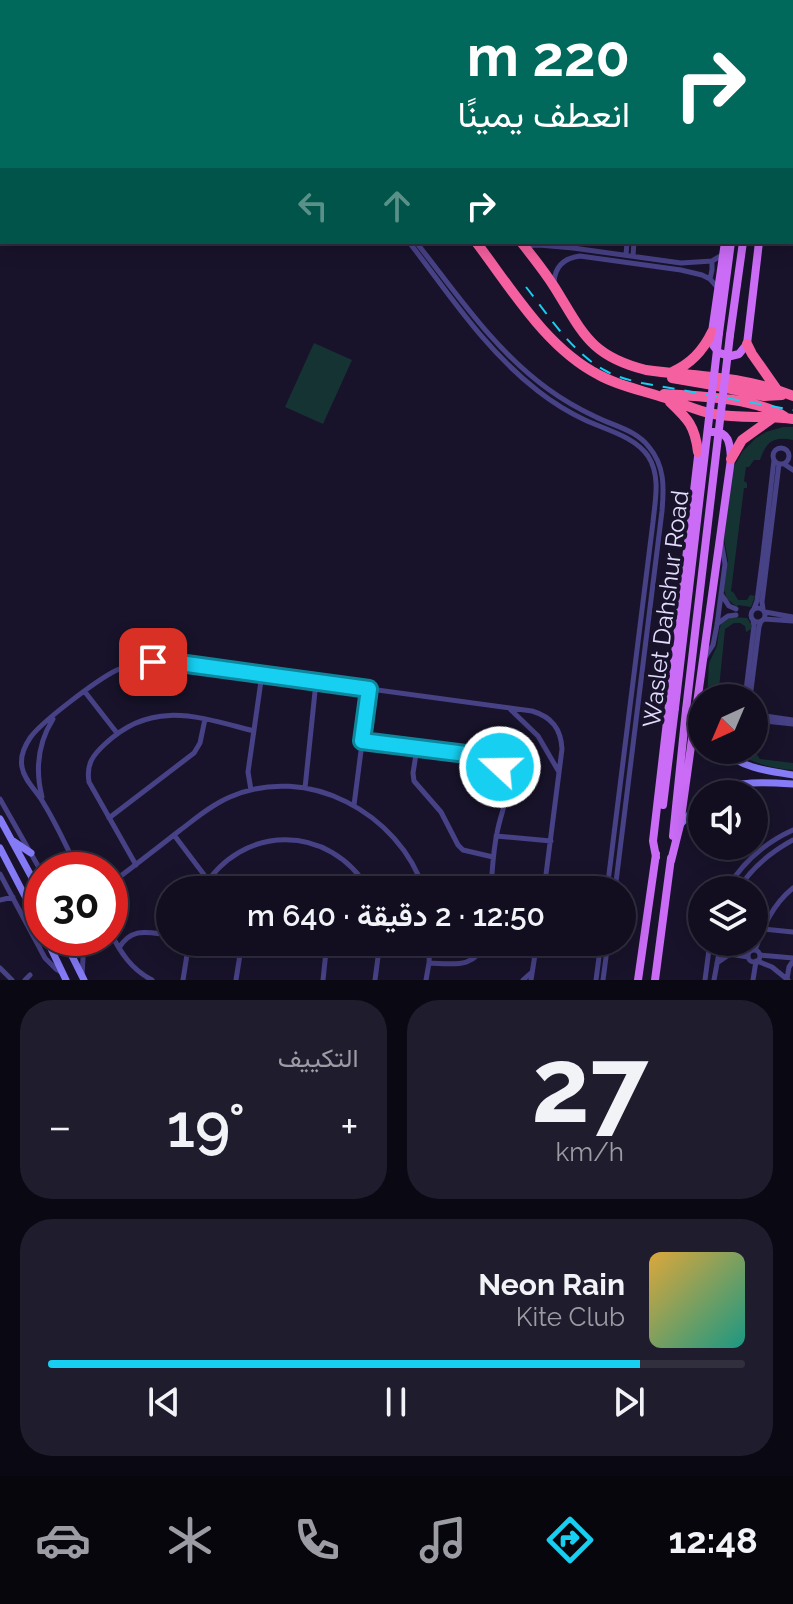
<!DOCTYPE html>
<html lang="ar">
<meta charset="utf-8">
<style>
body{margin:0;font-family:Raleway,Vazirmatn,sans-serif;background:#1f1c2d;color:#f1f3f6;direction:rtl;height:100vh;display:flex;flex-direction:column;font-size:30px;white-space:nowrap}
*{box-sizing:border-box;margin:0}
p{font-size:26px;color:#9c9ca5}
.icon{flex:none;width:44px;height:44px;fill:none;stroke:currentColor;stroke-width:2;stroke-linecap:round;stroke-linejoin:round}
.map{position:relative;height:980px;overflow:hidden;direction:ltr}
.side{display:flex;flex-direction:column;gap:20px;padding:20px;background:#0a0812;flex:1}
.side>*{flex:none}
.hud{position:absolute;left:0px;top:0px;width:794px;height:244px;box-shadow:0 4px 20px #0003,0 0 0 2px #312e3e;direction:rtl;background:#00695c;color:#fff;overflow:hidden}
.needle{width:52px;rotate:224deg}
.fabs{position:absolute;left:688px;top:684px;display:grid;gap:16px}
.fabs a{display:grid;place-items:center;width:80px;height:80px;border-radius:50%;background:#120e20;box-shadow:0 4px 20px #0003,0 0 0 2px #312e3e;font-size:40px}
.speed{position:absolute;left:24px;top:852px;display:flex;gap:16px;font-size:40px;font-weight:700;text-align:center}
.speed>*{display:grid;place-content:center;width:104px;height:104px;border-radius:50%;background:#120e20;box-shadow:0 4px 20px #0003,0 0 0 2px #312e3e;line-height:1}
.speed .limit{border:12px solid #d22;background:#fff;color:#111}
.pin{position:absolute;display:grid;place-items:center;width:68px;height:68px;color:#fff;margin:-34px;border-radius:16px;box-shadow:0 4px 12px #0006}
.me{position:absolute;width:88px;margin:-44px;rotate:291deg;stroke-linejoin:round;filter:drop-shadow(0 0 6px #0008)}
.turn{display:flex;align-items:center;gap:28px;height:168px;padding:0 32px;font-size:36px}
.turn .icon{width:104px;height:104px;stroke-width:2.5}
.turn b{display:block;font-size:56px;line-height:68px}
.lanes{display:flex;align-items:center;height:76px;padding:0 32px;background:#0003;justify-content:center;gap:40px;direction:ltr}
.lanes .off{opacity:.35}
.big{font-size:60px;font-weight:600;line-height:1.1}
.side .card{flex:1;display:flex;flex-direction:column;justify-content:center;gap:12px;min-width:0;padding:0 28px;border-radius:32px;background:#1f1c2d}
.side .dial{align-items:center;gap:0}
.dial b{font-size:104px;line-height:1}
.song{display:flex;align-items:center;gap:24px}
.cover{width:96px;height:96px;border-radius:12px;background:linear-gradient(135deg,hsl(40 70% 55%),hsl(170 70% 35%))}
.played{height:8px;border-radius:4px;background:linear-gradient(90deg,#16cff1 85%,#312e3e 85%)}
.keys{display:flex;justify-content:space-around;direction:ltr}
.heat{display:flex;justify-content:space-between;align-items:center;font-size:44px;direction:ltr}
.side .tiles{flex:1;display:grid;gap:20px;grid-template-columns:1fr 1fr}
.card:last-child{grid-column:span 2}
.trip{position:absolute;left:156px;top:876px;width:480px;height:80px;border-radius:40px;background:#120e20;box-shadow:0 4px 20px #0003,0 0 0 2px #312e3e;font-weight:600;line-height:80px;text-align:center;direction:rtl}
.tabs{display:flex;height:128px;justify-content:space-around;align-items:center;background:#07060d;color:#9c9ca5}
.tabs .icon{width:56px;height:56px}
.tabs .selected{color:#16cff1}
.tabs b{font-size:36px;color:#f1f3f6}
.map>svg:first-child{display:block}
</style>
<div class="map">
<svg width="793" height="980" viewBox="0 0 793 980">
<rect width="100%" height="100%" fill="#18132a"/>
<!-- green -->
<path fill="#163334" d="M 314,343 L 352,360 L 323,424 L 285,407 Z
M 783,427 L 793,427 L 793,440 C 773,436 766,442 760,460 L 754,460 L 749,467 L 746,467 L 744,481 L 747,483 L 747,488 L 744,488 L 731,591 L 734,593 L 738,600 L 747,600 L 750,595 L 755,596 L 751,607 L 738,605 L 737,607 L 727,599 L 724,590 L 728,560 L 724,539 L 733,468 L 743,451 L 756,438 L 766,432 Z
M 731,617 L 747,618 L 751,624 L 751,629 L 746,632 L 745,626 L 740,623 L 734,623 L 725,629 L 718,698 L 707,698 L 709,663 L 717,646 L 719,631 L 721,624 Z
M 733,750 L 754,750 L 760,759 L 793,763 L 793,770 C 771,768 750,763 733,750 Z"/>
<g fill="none" stroke-linecap="round" stroke-linejoin="round">
<!-- street -->
<path stroke="#474186" stroke-width="5" d="M 415,0 L 422,2
M 670,0 L 676,2
M 682,0 L 685,2
M 410,2 L 411,0
M 446,2 L 447,0
M 453,2 L 453,0
M 518,2 L 518,0
M 600,2 L 600,0
M 660,2 L 660,0
M 0,11 L 2,11
M 0,18 L 2,18
M 409,242 C 449,294 485,350 538,391 C 552,402 568,412 585,420 C 606,430 634,436 648,456 C 661,476 655,501 653,522 L 607,890
M 416,242 C 457,294 494,350 548,389 C 563,400 579,409 596,417 C 614,426 636,430 649,447 C 665,466 664,488 662,511 L 615,890
M 524,246 L 539,245 L 573,248 L 681,263 L 712,261 L 722,255
M 626,255 L 627,242
M 633,256 L 634,242
M 710,279 L 712,270 L 712,261
M 554,282 C 555,267 564,258 580,256 L 681,270 L 702,275 L 710,279 L 718,288
M773 456a8 8 0 1 1 16 0a8 8 0 1 1-16 0Z
M 784,464 L 793,470
M 721,594 L 729,606 L 736,609
M751 615a7 7 0 1 1 14 0a7 7 0 1 1-14 0Z
M 754,609 L 757,601 L 763,555 L 774,460
M 763,609 L 762,602 L 779,464
M 765,612 L 793,617
M 764,619 L 793,621
M 717,624 L 728,616 L 736,615
M 704,659 L 713,645 L 717,625 L 725,564 L 721,541
M 85,692 L 117,733
M 745,698 L 754,626 L 753,620
M 750,698 L 759,627 L 761,621
M 509,708 L 538,736 L 559,772
M 754,711 L 759,715 L 793,720
M 754,720 L 793,724
M 362,741 L 482,756 C 523,775 503,800 497,833 C 493,852 492,871 491,890
M 417,748 L 413,773 L 414,781 L 441,812 L 458,845 L 463,850 L 493,857
M 305,788 L 316,682
M 251,790 L 248,772 L 262,674
M 42,797 C 35,769 38,743 53,719
M 0,799 L 42,873
M 354,805 L 369,689
M 109,818 L 194,753 L 200,743 L 205,719
M 174,835 L 208,880
M 496,836 L 551,841
M 136,865 L 89,782 C 86,764 93,755 105,744 C 152,699 199,717 254,731
M 78,870 C 67,848 57,825 44,804 C 38,792 24,781 22,767 C 20,757 24,747 30,738 C 41,722 98,679 117,670 C 135,663 153,662 172,662 L 532,711 C 552,717 561,729 562,749 L 544,890
M 0,874 L 45,958 L 56,969 L 63,973
M 110,884 C 133,867 156,849 179,831 C 195,819 211,805 230,797 C 307,763 399,813 424,890
M 202,890 C 241,823 330,823 369,890
M 281,890 L 290,890
M 399,890 L 421,881
M 726,890 C 742,863 764,843 793,830
M 738,890 C 751,868 771,852 793,840
M 0,900 L 13,897
M 763,929 L 793,932
M 110,932 C 121,953 131,969 152,980
M 76,938 L 83,958 L 82,976
M 730,942 L 736,946 L 750,951
M 119,948 C 132,926 149,933 170,935
M 755,950 C 764,926 772,905 793,888
M748 956a6 6 0 1 1 12 0a6 6 0 1 1-12 0Z
M 760,955 L 793,958
M 757,961 L 772,967 L 788,980
M 429,963 C 455,964 474,969 486,942
M 717,963 L 730,954 L 748,957
M 0,968 L 12,980
M 787,979 L 789,967 L 793,961
M 25,980 L 30,975
M 183,980 L 189,942
M 236,980 L 242,942
M 323,980 L 327,942
M 375,980 L 380,942
M 426,980 L 429,963 L 430,942
M 523,980 L 532,972
M 531,980 L 537,942
M 596,980 L 601,942
M 603,980 L 608,942
M 705,980 L 710,942
M 714,980 L 721,942
M 753,980 L 756,961"/>
<!-- secondary -->
<path stroke="#857bf7" stroke-width="7" d="M 240,0 L 246,2
M 326,0 L 328,2
M 700,701 L 702,719
M 722,750 C 742,768 767,771 793,775
M 711,794 C 737,780 765,782 793,784
M 0,819 L 42,896
M 680,825 L 702,800
M 13,841 L 31,853
M 0,848 L 42,929
M 46,938 L 66,980
M 63,938 L 84,980"/>
<!-- primary -->
<path stroke="#ca6cf6" stroke-width="8" d="M 758,2 L 758,0
M 776,2 L 776,0
M 787,2 L 787,0
M 725,242 L 712,332 L 713,345 L 719,353 L 731,356 L 739,354 L 747,344 L 759,242
M 719,333 L 731,242
M 730,335 L 743,242
M 663,805 L 675,708
M 673,836 L 686,710
M 656,857 L 653,841 L 699,448
M 671,861 L 680,825 L 731,459 C 730,445 730,431 712,432
M 638,980 L 656,854
M 655,980 L 671,858"/>
<!-- highway -->
<path stroke="#f560a0" stroke-width="10" d="M 272,0 L 276,2
M 311,0 L 314,2
M 476,242 C 511,288 546,348 599,375 C 619,386 641,390 662,397 C 680,402 696,411 714,414 C 740,419 767,415 793,419
M 521,242 C 533,257 545,272 555,288 C 583,333 590,356 646,370 C 695,377 747,376 793,396
M 747,344 L 752,354 L 778,391
M 672,372 C 691,364 703,351 712,332
M 672,378 L 713,385 L 764,396 L 782,395
M 664,394 C 698,396 757,398 785,417
M 670,402 C 688,419 695,426 698,452
M 731,459 L 742,440 L 774,417"/>
<!-- rail -->
<path stroke="#16cff1" stroke-width="2" stroke-dasharray="12 10" stroke-linecap="butt" d="M 285,0 L 289,2
M 526,287 C 549,316 572,353 606,371 C 617,377 629,380 642,383 L 793,410"/>
<!-- primary-bridge -->
<path stroke="#ca6cf6" stroke-width="8" d="M 675,708 L 719,333
M 686,710 L 730,335"/>
</g>
<g fill="none" stroke-linecap="round" stroke-linejoin="round">
<defs>
<path id="route" d="M 153,662 L 172,662 L 369,689 L 362,741 L 482,756 L 492,760 L 500,767"/>
</defs>
<!-- route casing -->
<use href="#route" stroke="#0e879d" stroke-width="20"/>
<!-- route -->
<use href="#route" stroke="#16cff1" stroke-width="14"/>
</g>
<g text-anchor="middle" stroke-width="8" stroke-linejoin="round" paint-order="stroke">
<!-- street labels -->
<g font-size="24" fill="#e3defd" stroke="#18132a">
<text transform="translate(666 609) rotate(-83)" y="8">Waslet Dahshur Road</text>
</g>
</g>
</svg>
<div class="fabs">
<a><svg class="needle" viewBox="-14 -14 28 28"><path d="M0-13l5 13h-10z" fill="#e53935"/><path d="M0 13l5-13h-10z" fill="#9c9ca5"/></svg></a>
<a><svg class="icon" aria-label="sound" viewBox="0 0 24 24"><path d="M4 9h4l5-4v14l-5-4H4zM17 9q2 3 0 6"/></svg></a>
<a><svg class="icon" aria-label="layers" viewBox="0 0 24 24"><path d="M12 4l9 5-9 5-9-5zM3 14l9 5 9-5"/></svg></a>
</div>
<div class="speed"><div class="limit">30</div></div>
<div class="pin" style="left:153px;top:662px;background:#d93025"><svg class="icon" aria-label="arrive" viewBox="0 0 24 24"><path d="M6 21V4h12l-3 4 3 4H6"/></svg></div>
<svg class="me" style="left:500px;top:767px" viewBox="-20 -20 40 40"><circle r="17" fill="#16cff1" stroke="#fff" stroke-width="3"/><path d="M0-11L8 9 0 5-8 9z" fill="#fff"/></svg>
<div class="trip">12:50 · 2 دقيقة · 640 m</div>
<div class="hud">
<div class="turn"><svg class="icon" aria-label="right" viewBox="0 0 24 24"><path d="M7 20v-9h11M14 6l5 5-5 5"/></svg><div><b>220 m</b>انعطف يمينًا</div></div>
<div class="lanes"><svg class="icon off" aria-label="left" viewBox="0 0 24 24"><path d="M17 20v-9H6M10 6l-5 5 5 5"/></svg><svg class="icon off" aria-label="ahead" viewBox="0 0 24 24"><path d="M12 20V5M6 11l6-6 6 6"/></svg><svg class="icon" aria-label="right" viewBox="0 0 24 24"><path d="M7 20v-9h11M14 6l5 5-5 5"/></svg></div>
</div>
</div>
<section class="side">
<div class="tiles">
<div class="card dial"><b>27</b><p>km/h</p></div>
<div class="card"><p>التكييف</p>
<div class="heat"><a>−</a><b class="big">19°</b><a>+</a></div>
</div>
<div class="card">
<div class="song"><i class="cover"></i><div><b>Neon Rain</b><p>Kite Club</p></div></div>
<div class="played"></div>
<div class="keys"><svg class="icon" aria-label="previous" viewBox="0 0 24 24"><path d="M18 5L8 12l10 7zM5 5v14"/></svg><svg class="icon" aria-label="pause" viewBox="0 0 24 24"><path d="M8 5v14M16 5v14"/></svg><svg class="icon" aria-label="next" viewBox="0 0 24 24"><path d="M6 5l10 7-10 7zM19 5v14"/></svg></div>
</div>
</div>
</section>
<nav class="tabs">
<b>12:48</b>
<svg class="icon selected" aria-label="directions" viewBox="0 0 24 24"><path d="M12 3l9 9-9 9-9-9zM9 14v-3h6M13 9l2 2-2 2"/></svg>
<svg class="icon" aria-label="music" viewBox="0 0 24 24"><path d="M9 18V5l10-2v13"/><circle cx="6" cy="18" r="3"/><circle cx="16" cy="16" r="3"/></svg>
<svg class="icon" aria-label="phone" viewBox="0 0 24 24"><path d="M5 4h4l2 5-3 2q2 4 5 5l2-3 5 2v4C11 20 4 13 5 4z"/></svg>
<svg class="icon" aria-label="climate" viewBox="0 0 24 24"><path d="M12 3v18M4 7l16 10M4 17L20 7"/></svg>
<svg class="icon" aria-label="car" viewBox="0 0 24 24"><path d="M5 17H2v-5l4-1 3-4h7l3 4 3 1v5h-3M9 17h6M6 11h13"/><circle cx="7" cy="17" r="2"/><circle cx="17" cy="17" r="2"/></svg>
</nav>
